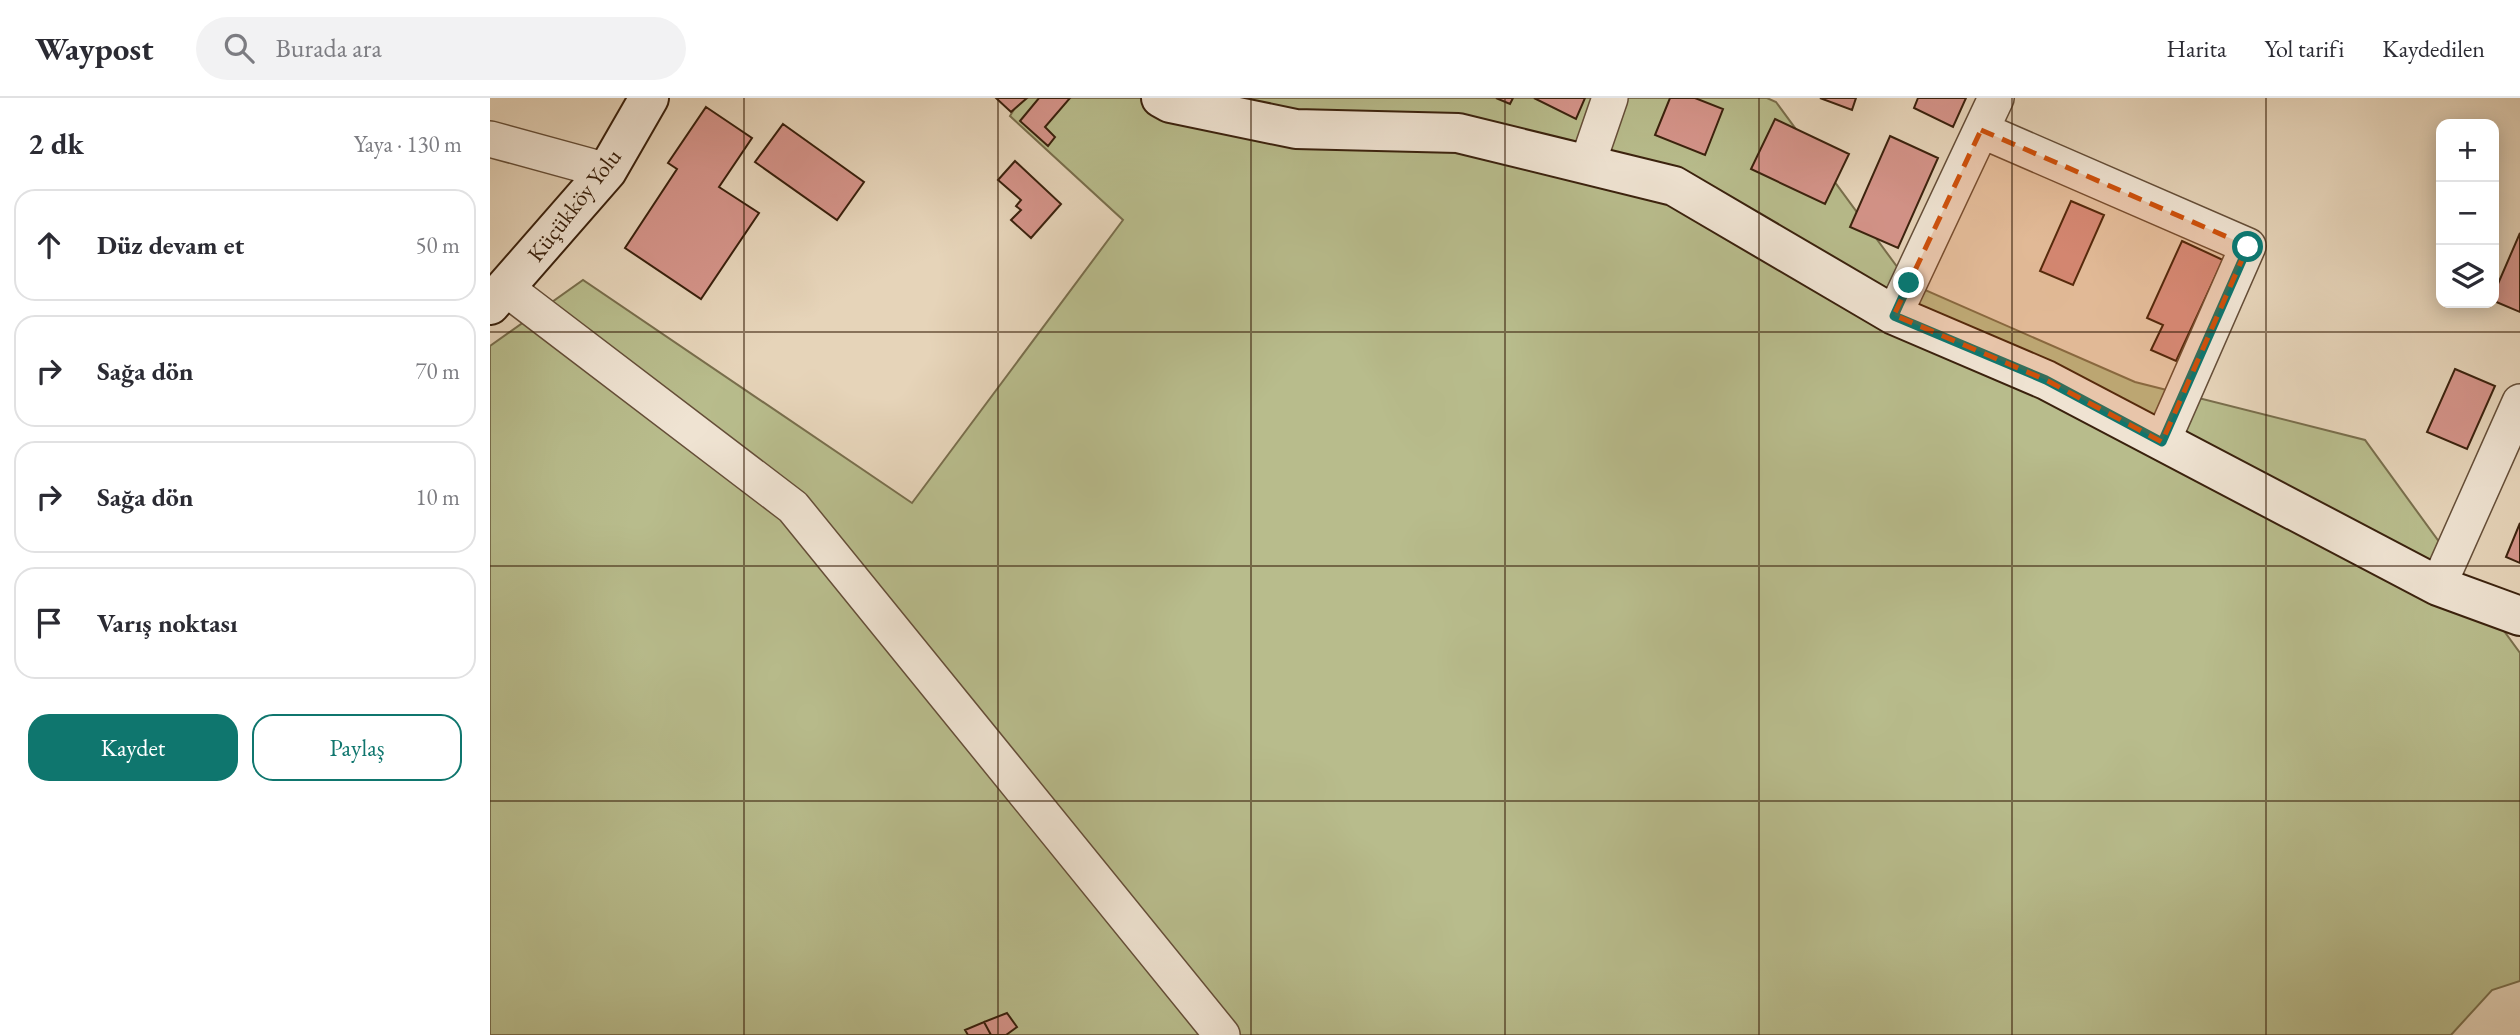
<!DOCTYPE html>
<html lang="tr">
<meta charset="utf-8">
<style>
body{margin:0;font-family:"EB Garamond",serif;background:#f2f2f3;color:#2b2b33}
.controls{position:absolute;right:21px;top:21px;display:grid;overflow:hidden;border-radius:14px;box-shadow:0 4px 18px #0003}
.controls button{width:63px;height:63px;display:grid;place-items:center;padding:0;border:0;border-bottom:2px solid #e1e1e2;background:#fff;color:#2b2b33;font:35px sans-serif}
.stop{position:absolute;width:21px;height:21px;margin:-16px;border:5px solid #0f766e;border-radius:50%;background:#fff}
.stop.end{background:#0f766e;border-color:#fff;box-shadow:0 2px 7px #0008}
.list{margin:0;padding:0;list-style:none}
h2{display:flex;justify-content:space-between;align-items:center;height:91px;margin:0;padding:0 28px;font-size:30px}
h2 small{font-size:23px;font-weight:400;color:#7c7c81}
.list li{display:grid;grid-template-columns:46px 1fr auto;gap:21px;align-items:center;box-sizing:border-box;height:112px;margin:0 14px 14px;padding:0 14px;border:2px solid #e1e1e2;border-radius:21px}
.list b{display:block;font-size:26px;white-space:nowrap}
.list em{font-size:23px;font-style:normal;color:#7c7c81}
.actions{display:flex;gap:14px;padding:21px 28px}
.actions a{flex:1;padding:16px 0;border:2px solid #0f766e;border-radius:21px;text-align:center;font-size:24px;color:#0f766e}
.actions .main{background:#0f766e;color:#fff}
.icon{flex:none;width:38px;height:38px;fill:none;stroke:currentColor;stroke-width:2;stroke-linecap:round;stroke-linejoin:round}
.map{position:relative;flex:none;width:2030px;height:937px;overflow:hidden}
header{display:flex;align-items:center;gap:42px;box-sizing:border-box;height:98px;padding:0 35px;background:#fff;border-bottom:2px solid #e1e1e2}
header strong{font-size:33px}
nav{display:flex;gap:38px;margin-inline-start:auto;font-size:24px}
.search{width:490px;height:63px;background:#f2f2f3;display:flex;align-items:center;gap:18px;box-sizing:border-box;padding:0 24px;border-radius:38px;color:#7c7c81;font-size:26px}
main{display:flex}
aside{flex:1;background:#fff}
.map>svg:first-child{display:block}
.green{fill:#b8bc8c;stroke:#796e4c;stroke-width:2}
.building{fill:#d5948a;stroke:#3a210d;stroke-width:2}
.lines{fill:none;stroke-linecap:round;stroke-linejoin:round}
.street-casing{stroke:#654e38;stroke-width:38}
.secondary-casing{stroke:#3a210d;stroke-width:42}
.street{stroke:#efe3d2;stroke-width:35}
.secondary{stroke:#efe3d2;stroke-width:38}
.route{stroke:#0f766e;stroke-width:9}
.marked{fill:#ce510c;fill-opacity:0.2;stroke:#ce510c;stroke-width:5;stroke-dasharray:14 9;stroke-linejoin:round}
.grid{fill:none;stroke:#3a210d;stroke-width:2;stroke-opacity:0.55}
.labels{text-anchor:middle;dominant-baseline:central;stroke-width:7;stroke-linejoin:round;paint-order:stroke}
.street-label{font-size:23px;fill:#3a210d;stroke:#efe3d2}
</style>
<header>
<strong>Waypost</strong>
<div class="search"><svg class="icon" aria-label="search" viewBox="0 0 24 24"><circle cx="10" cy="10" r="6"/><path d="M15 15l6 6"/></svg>Burada ara</div>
<nav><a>Harita</a><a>Yol tarifi</a><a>Kaydedilen</a></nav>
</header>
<main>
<aside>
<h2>2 dk<small>Yaya · 130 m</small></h2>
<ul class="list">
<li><svg class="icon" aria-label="ahead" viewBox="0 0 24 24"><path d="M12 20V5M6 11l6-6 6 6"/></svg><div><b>Düz devam et</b></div><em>50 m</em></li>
<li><svg class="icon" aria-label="right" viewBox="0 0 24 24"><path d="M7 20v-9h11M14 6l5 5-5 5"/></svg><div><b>Sağa dön</b></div><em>70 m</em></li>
<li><svg class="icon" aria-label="right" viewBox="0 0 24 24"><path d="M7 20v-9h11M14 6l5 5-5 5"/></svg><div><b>Sağa dön</b></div><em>10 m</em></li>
<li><svg class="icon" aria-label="arrive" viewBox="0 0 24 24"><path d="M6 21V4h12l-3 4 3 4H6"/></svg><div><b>Varış noktası</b></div></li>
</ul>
<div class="actions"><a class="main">Kaydet</a><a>Paylaş</a></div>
</aside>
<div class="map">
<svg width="2030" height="937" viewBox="0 0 2030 937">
<rect width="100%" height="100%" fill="#e6d4b9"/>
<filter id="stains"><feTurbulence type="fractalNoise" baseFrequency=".00286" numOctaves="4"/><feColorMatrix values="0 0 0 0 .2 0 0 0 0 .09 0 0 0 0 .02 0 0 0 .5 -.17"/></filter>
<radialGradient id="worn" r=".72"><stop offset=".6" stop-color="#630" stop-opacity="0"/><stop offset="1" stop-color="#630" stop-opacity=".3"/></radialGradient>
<path class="green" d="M531,0H1277L1286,4L1419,185L1645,284L1875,342L2030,555V883L2002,892L1961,937H0V248L93,182L422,405L633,122L520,18Z"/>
<path class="building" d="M506,0H537L521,14Z
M549,0H580L555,29L565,39L558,48L530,23Z
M1006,0H1023L1020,6Z
M1044,0H1095L1086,21Z
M1180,0H1205L1233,11L1215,57L1165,37Z
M1330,0H1366L1362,12Z
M1428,0H1476L1463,29L1424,10Z
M216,9L262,40L229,89L269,115L211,201L135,150L187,71L178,65Z
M1285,21L1359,56L1335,106L1261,71Z
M293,26L374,84L347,122L265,64Z
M1400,38L1448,60L1408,150L1360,129Z
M525,63L571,106L541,140L521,122L531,112L526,108L531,102L508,82Z
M1581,103L1614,117L1583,187L1550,173Z
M2030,135V214L2004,203V195Z
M1692,143L1733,162L1686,263L1661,252L1673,227L1657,220Z
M1965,271L2005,288L1977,351L1937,334Z
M2030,425V465L2016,459Z
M517,915L527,929L516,937H501L494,924Z
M494,924L501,937H478L475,932Z"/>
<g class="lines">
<g class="street-casing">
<path id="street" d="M1491,32L1758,148L1672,344
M0,41L117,73
M1097,67L1120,0
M17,191L303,409L732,937
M1404,217L1506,0
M1948,488L2030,304"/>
</g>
<g class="secondary-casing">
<path id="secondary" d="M671,0L680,5L806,31L968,35L1184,88L1404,217L1556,282L1948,488L2030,518
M0,207L117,73L159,0"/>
</g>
<use href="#street" class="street"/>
<use href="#secondary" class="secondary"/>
</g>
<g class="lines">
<path class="route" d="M1419,185L1404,218L1556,282L1672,344L1758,149"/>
</g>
<path class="marked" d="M1491,32L1758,148L1672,344L1556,282L1404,217Z"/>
<path class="grid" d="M254,0V937M508,0V937M761,0V937M1015,0V937M1269,0V937M1522,0V937M1776,0V937M0,234H2030M0,468H2030M0,703H2030"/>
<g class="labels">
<g class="street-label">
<text transform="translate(84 107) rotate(-52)">Küçükköy Yolu</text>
</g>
</g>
<rect width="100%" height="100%" filter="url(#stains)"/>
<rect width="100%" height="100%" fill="url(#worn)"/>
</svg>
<div class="controls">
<button>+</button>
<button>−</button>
<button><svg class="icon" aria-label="layers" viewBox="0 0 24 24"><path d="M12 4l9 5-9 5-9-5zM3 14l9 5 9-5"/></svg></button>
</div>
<div class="stop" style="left:1758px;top:149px"></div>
<div class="stop end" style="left:1419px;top:185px"></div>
</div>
</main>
